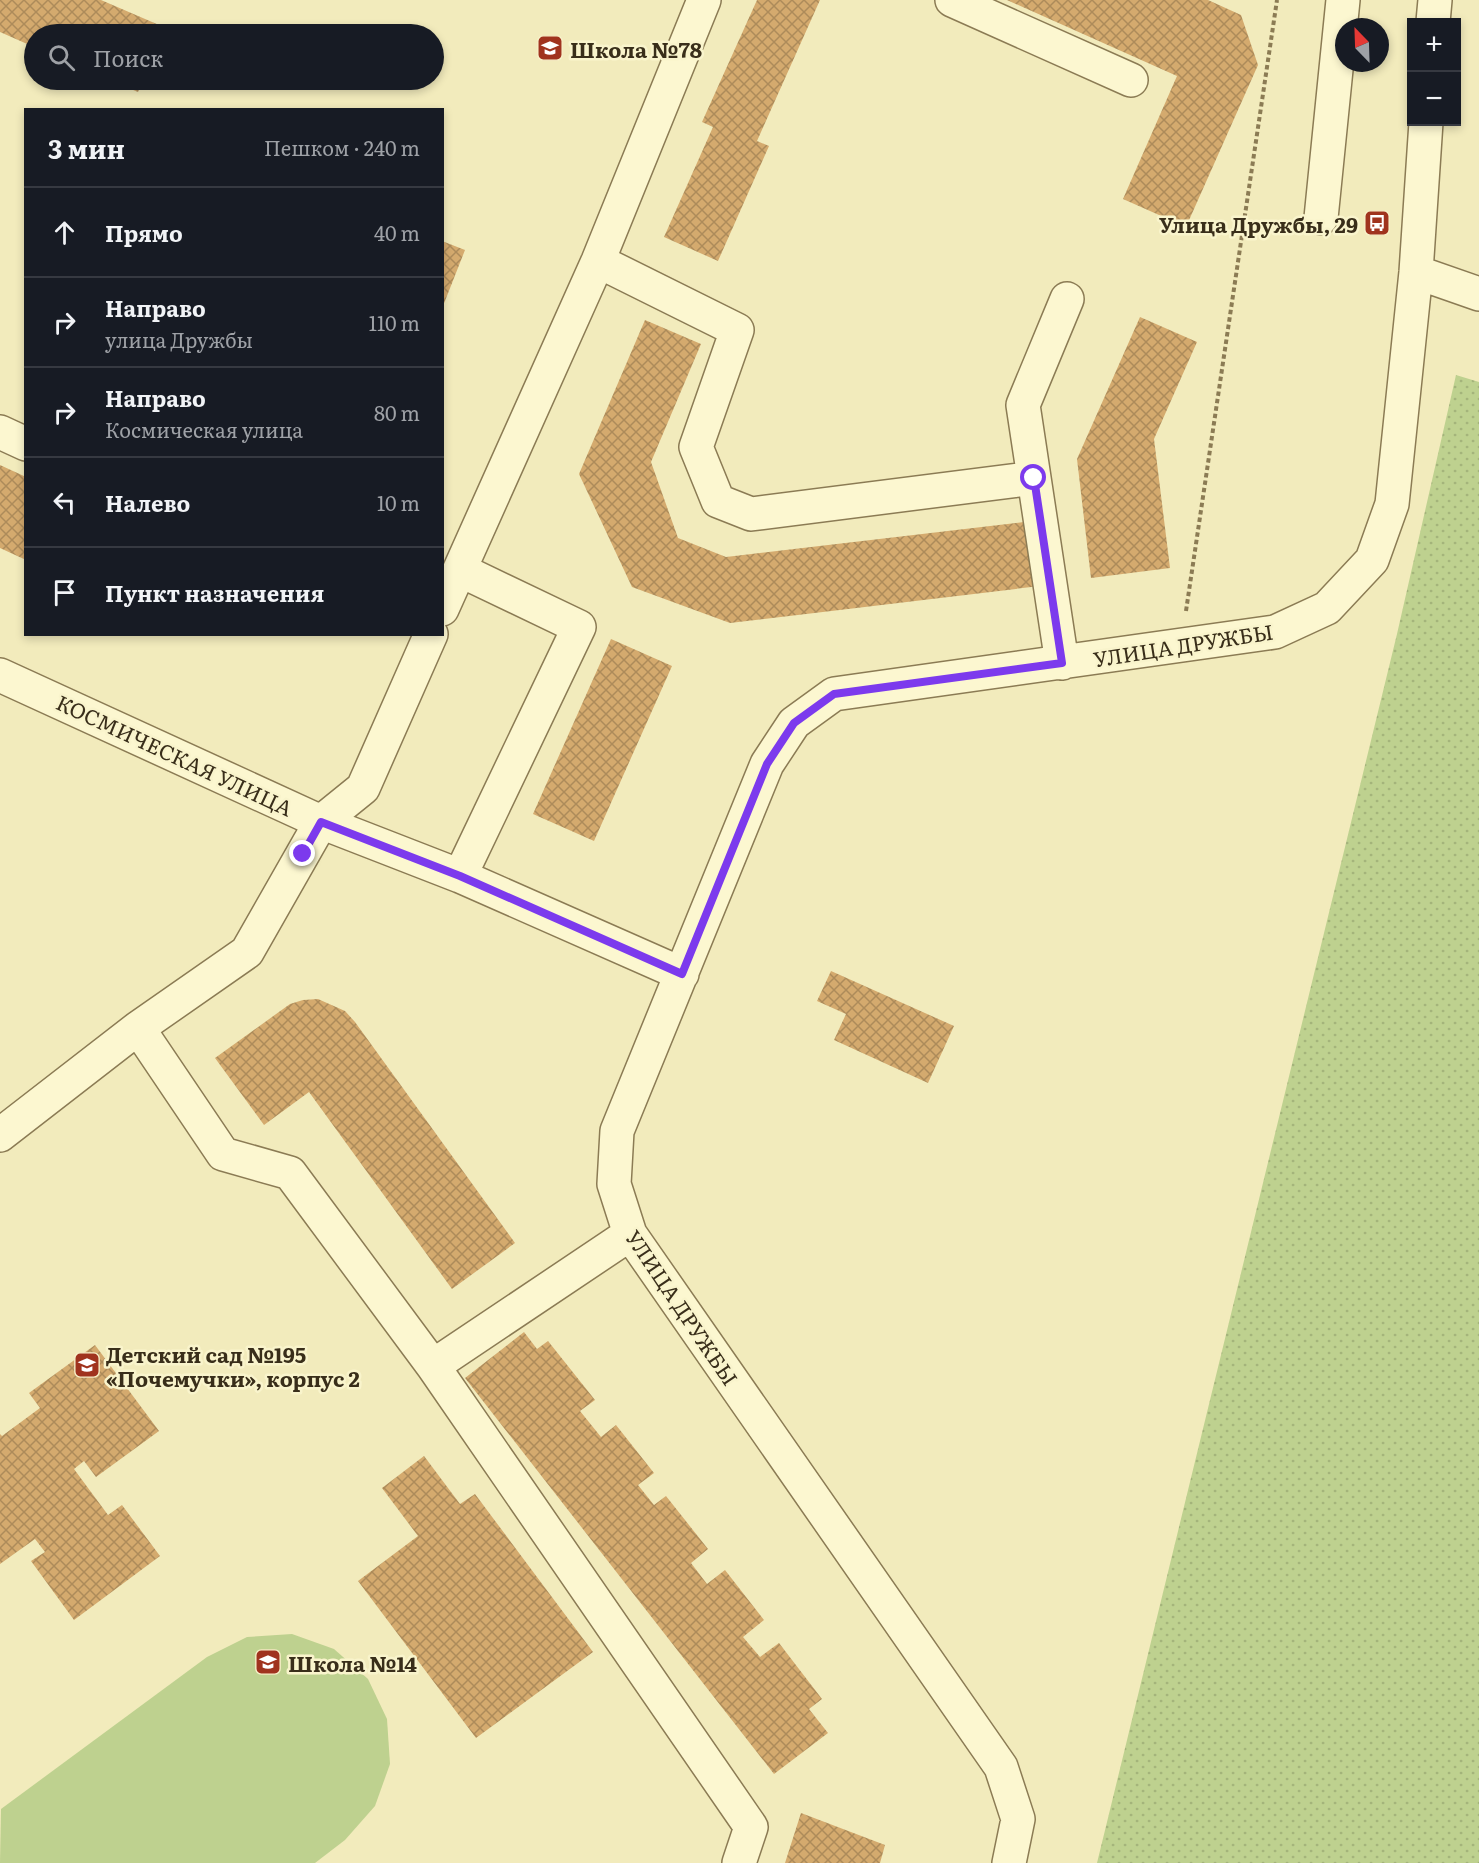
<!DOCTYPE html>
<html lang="ru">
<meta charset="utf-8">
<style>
body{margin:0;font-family:Literata,serif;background:#20242c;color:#f1f3f6}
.controls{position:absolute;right:18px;top:18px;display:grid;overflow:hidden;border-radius:0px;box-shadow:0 3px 9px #0003}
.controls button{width:54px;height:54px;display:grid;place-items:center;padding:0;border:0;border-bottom:2px solid #363941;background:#171b24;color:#f1f3f6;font:30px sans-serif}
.compass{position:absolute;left:1335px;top:18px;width:54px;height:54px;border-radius:50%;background:#171b24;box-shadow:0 3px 9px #0003;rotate:337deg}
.stop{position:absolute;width:18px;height:18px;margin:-14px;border:4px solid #7c3aed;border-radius:50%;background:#fff}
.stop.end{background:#7c3aed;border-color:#fff;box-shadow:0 2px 6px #0008}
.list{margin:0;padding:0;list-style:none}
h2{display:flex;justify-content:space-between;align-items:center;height:78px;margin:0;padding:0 24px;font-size:26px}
h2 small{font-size:20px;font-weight:400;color:#9ea1a6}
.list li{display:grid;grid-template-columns:39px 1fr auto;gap:18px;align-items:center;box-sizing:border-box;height:90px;padding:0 24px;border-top:2px solid #363941}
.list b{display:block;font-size:22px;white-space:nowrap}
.list p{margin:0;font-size:20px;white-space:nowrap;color:#9ea1a6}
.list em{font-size:20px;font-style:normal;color:#9ea1a6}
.icon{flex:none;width:33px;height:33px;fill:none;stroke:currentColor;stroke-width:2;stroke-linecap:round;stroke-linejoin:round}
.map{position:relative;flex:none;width:1479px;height:1863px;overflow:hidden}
.search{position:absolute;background:#171b24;box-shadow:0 3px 9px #0003;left:24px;top:24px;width:420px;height:66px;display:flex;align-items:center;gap:15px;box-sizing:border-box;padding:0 21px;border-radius:33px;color:#9ea1a6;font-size:22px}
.panel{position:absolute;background:#171b24;box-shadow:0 3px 9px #0003;left:24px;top:108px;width:420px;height:528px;border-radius:0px}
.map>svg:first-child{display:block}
.grass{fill:#bed18f}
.garden{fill:url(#garden-dots)}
.building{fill:url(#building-cross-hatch)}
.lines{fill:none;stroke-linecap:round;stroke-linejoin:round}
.minor-casing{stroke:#8b7b54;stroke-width:36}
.path{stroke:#8b7b54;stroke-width:4;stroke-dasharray:4.5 3;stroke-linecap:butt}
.minor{stroke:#fcf7d0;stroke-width:33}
.route{stroke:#7c3aed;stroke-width:8}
.labels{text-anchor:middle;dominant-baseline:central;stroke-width:5;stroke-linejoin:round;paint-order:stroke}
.poi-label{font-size:21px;font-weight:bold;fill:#392e1a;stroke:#f9f4cc;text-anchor:start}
.street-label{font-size:21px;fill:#392e1a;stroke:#f9f4cc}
</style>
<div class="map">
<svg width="1479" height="1863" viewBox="0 0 1479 1863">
<defs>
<pattern id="garden-dots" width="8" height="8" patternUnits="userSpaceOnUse" patternTransform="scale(1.5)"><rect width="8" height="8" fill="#bed18f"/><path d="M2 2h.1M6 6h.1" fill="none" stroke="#a4b47b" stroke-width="1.8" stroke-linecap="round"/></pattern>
<pattern id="building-cross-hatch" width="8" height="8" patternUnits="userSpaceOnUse" patternTransform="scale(1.5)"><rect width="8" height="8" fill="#d4aa6e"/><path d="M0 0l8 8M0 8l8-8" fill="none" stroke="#ad8b5a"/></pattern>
</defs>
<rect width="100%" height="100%" fill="#f2ebbc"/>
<path class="grass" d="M292,1634L334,1649L368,1679L387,1719L390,1764L375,1806L345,1840L315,1863H0L1,1809L207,1657L247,1637Z"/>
<path class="garden" d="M1456,375L1479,382V1863H1097L1397,634Z"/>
<path class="building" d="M0,0H101L166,28L163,34H34V47L0,32Z
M757,0H820L757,141L769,146L718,261L664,237L713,127L702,122Z
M1007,0H1208L1241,15L1258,65L1186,227L1123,199L1177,76Z
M109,80H143L138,92Z
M442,241L465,250L443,306H442Z
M1140,317L1197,342L1154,439L1170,568L1091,578L1077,459Z
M645,320L701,344L651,462L678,538L726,557L1032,521L1040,586L730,623L632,587L579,474Z
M0,465L26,477V560L0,548Z
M611,639L672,666L594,841L533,814Z
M831,971L954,1026L928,1083L834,1040L846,1014L817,1001Z
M318,999L345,1011L355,1022L515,1243L452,1289L309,1092L264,1125L215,1058L290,1004L303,1000Z
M524,1332L537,1349L548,1341L595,1400L580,1411L601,1437L616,1425L654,1473L638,1485L654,1505L666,1496L708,1549L691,1563L707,1584L725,1570L764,1620L743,1637L760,1657L779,1643L822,1699L809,1709L828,1733L774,1774L465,1378Z
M95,1345L159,1431L96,1477L84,1461L74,1469L108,1515L122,1505L160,1556L74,1620L31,1561L45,1552L35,1539L0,1564V1434L2,1436L40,1408L29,1393Z
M424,1456L460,1504L475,1494L593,1652L476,1738L358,1581L418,1536L382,1488Z
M801,1813L885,1845L880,1863H785Z"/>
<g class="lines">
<g class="minor-casing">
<path id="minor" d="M952,0L1131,80
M1433,22L1435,0
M1321,218L1343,0
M598,261L737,330L696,447L718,501L751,514L1034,478
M1416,272L1479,294
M0,432L26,444
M442,609L598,261L704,0
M431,634L363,788L321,822L247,952L138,1028L223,1154L290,1173L433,1366
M1062,663L1023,405L1067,299
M0,675L321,822L460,876L682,974
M460,876L579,627L460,570
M0,1135L138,1028
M630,1234L433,1366L751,1827L739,1863
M1009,1863L1018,1819L1001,1767L630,1234L614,1184L617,1131L767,764L794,723L834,694L1275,632L1327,608L1372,560L1392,504L1416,272L1426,122"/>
</g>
<path class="path" d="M1186,611L1277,0"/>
<use href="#minor" class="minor"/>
</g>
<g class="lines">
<path class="route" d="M303,854L321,822L460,876L682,974L767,764L794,723L834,694L1062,663L1034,478"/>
</g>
<defs>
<g id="school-square" transform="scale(1.35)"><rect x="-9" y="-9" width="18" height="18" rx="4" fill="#a0331e" stroke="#f9f4cc"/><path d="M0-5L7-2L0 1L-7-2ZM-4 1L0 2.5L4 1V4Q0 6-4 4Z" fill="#fff"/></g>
<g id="bus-square" transform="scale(1.35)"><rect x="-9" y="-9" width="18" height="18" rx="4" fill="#a0331e" stroke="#f9f4cc"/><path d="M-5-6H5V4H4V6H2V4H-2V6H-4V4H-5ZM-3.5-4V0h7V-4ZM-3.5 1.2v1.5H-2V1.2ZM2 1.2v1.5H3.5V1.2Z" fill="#fff"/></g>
</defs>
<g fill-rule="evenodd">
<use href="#school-square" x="550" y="48"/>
<use href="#bus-square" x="1377" y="223"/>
<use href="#school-square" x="87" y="1365"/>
<use href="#school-square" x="268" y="1662"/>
</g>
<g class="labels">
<g class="poi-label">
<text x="570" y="48">Школа №78</text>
<text x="1358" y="223" text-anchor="end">Улица Дружбы, 29</text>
<text x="106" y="1353">Детский сад №195<tspan x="106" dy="24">«Почемучки», корпус 2</tspan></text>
<text x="288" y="1662">Школа №14</text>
</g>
<g class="street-label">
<text transform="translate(1183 644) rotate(-9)">УЛИЦА ДРУЖБЫ</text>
<text transform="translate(175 754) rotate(25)">КОСМИЧЕСКАЯ УЛИЦА</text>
<text transform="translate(683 1307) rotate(56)">УЛИЦА ДРУЖБЫ</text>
</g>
</g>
</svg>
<div class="controls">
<button>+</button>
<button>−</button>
</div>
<svg class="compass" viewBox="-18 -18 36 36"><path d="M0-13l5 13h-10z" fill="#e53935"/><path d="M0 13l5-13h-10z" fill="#9ea1a6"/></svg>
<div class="stop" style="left:1034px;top:478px"></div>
<div class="stop end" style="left:303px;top:854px"></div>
<div class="search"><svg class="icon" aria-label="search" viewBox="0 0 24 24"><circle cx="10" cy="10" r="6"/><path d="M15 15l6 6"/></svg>Поиск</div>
<section class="panel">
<h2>3 мин<small>Пешком · 240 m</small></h2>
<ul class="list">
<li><svg class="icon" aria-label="ahead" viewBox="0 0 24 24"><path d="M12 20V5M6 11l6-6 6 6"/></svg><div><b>Прямо</b></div><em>40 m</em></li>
<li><svg class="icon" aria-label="right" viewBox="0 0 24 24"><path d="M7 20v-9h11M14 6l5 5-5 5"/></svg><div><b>Направо</b><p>улица Дружбы</p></div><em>110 m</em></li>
<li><svg class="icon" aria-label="right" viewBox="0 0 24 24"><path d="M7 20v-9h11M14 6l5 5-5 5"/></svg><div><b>Направо</b><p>Космическая улица</p></div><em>80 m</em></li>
<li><svg class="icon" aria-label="left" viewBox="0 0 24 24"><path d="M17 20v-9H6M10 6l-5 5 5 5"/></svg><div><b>Налево</b></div><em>10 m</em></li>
<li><svg class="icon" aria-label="arrive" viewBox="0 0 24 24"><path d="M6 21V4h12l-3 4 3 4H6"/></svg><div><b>Пункт назначения</b></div></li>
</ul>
</section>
</div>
